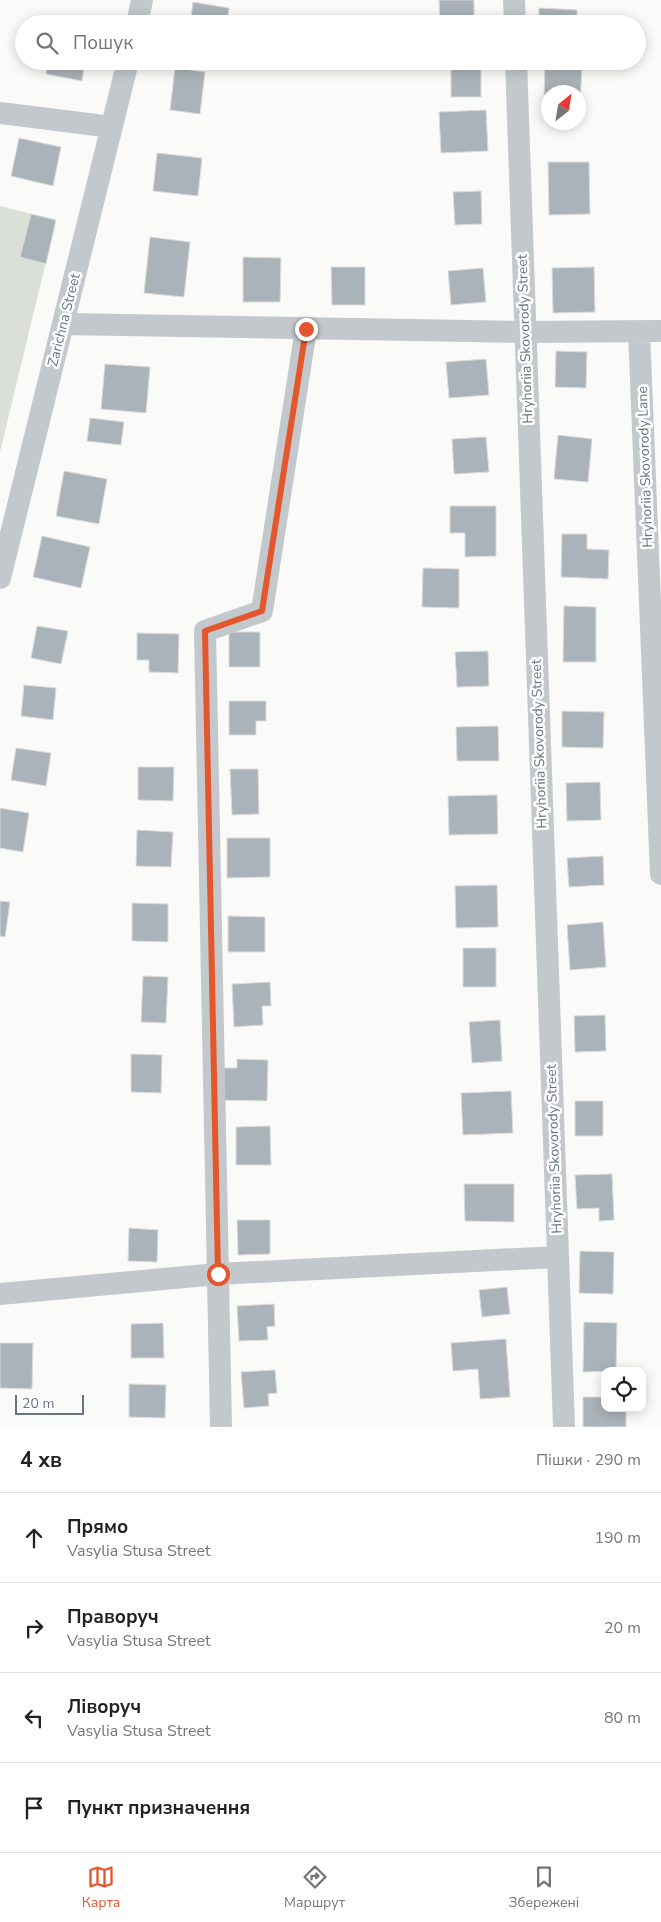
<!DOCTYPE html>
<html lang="uk">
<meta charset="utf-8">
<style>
body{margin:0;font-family:"Nunito Sans",sans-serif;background:#f2f2f2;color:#222}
.controls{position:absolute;right:15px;bottom:15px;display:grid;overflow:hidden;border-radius:10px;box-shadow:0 2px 12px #0003}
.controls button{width:45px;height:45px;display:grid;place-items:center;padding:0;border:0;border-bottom:1px solid #e0e0e0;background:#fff;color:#222;font:25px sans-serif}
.compass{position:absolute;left:541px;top:85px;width:45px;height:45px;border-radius:50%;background:#fff;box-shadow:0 2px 12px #0003;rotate:30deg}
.scale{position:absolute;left:15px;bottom:12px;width:69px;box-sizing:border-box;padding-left:5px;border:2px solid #657683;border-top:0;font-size:14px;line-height:18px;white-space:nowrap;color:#657683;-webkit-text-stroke:4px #fff;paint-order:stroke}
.stop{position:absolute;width:15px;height:15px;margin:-11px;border:4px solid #e4572e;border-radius:50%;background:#fff}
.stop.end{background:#e4572e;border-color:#fff;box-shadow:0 1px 5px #0008}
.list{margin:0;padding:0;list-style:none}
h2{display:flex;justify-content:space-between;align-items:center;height:65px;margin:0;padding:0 20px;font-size:21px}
h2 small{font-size:16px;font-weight:400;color:#767676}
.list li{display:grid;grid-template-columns:32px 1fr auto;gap:15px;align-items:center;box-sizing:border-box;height:90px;padding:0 20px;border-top:1px solid #e0e0e0}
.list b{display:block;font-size:19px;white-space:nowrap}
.list p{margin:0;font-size:16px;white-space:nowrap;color:#767676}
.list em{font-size:16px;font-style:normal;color:#767676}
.icon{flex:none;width:28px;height:28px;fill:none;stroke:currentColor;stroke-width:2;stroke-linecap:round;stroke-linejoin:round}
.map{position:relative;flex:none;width:661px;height:1427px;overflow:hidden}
.search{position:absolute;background:#fff;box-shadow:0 2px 12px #0003;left:15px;right:15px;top:15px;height:55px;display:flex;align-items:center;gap:12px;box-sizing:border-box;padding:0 18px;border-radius:28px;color:#767676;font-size:19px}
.sheet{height:425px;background:#fff}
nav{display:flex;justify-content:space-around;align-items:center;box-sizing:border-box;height:70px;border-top:1px solid #e0e0e0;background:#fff;font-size:14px;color:#767676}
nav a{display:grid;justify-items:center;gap:2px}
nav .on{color:#e4572e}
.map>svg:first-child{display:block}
.green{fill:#dadfd7}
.building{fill:#aab3b9;stroke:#dcdcda}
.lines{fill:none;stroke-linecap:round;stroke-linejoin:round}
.minor{stroke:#c3c8cc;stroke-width:22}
.route{stroke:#e4572e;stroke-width:6}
.labels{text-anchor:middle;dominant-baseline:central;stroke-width:5;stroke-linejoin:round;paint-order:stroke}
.street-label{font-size:14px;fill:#657683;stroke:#fff}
</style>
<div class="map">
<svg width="661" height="1427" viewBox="0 0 661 1427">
<rect width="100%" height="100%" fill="#fafaf8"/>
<path class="green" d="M0,206L56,220L0,452Z"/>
<path class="building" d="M439,0H474V24H440Z
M193,2L229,8L227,24H190Z
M539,8L577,10V24H539Z
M48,61H85L82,81L46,74Z
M451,61L481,62V97H451Z
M545,64L582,65L580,103L578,102V92H548V102L544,101Z
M175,68L205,72L200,114L170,110Z
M486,110L488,151L441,153L439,112Z
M19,138L61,147L53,186L11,176Z
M157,153L202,158L198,196L153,191Z
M548,162H589L590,214L549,215Z
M481,191L482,224L455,225L453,192Z
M31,214L56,220L46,264L20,257Z
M150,237L190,242L184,297L144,293Z
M243,257L281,258L280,302H243Z
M331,267H365V305H332Z
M594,267L595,312L553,313L552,268Z
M483,268L486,302L451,305L448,271Z
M556,351L587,352L586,388L555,387Z
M486,359L489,395L449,398L446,362Z
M105,364L150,367L146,413L101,409Z
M90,418L124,422L121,445L87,441Z
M558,435L592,439L588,482L554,479Z
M486,437L489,472L454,474L452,439Z
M64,471L107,479L99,524L56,516Z
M450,506H496V556L465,557V533H450Z
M562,534H587V549L609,550L608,579L561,577Z
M42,536L90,547L81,588L33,577Z
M423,568L459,569V608L422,607Z
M564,606L596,607V662H563Z
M37,626L68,631L61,664L31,658Z
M229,632H260V667H229Z
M137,633L179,634L178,673L149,672V660H137Z
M488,651L489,686L457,687L455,652Z
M24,685L56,688L53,720L21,716Z
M229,701H266V721H256V735H229Z
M562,711L604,712L603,748L562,747Z
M498,726L499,761H457L456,727Z
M16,748L51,753L46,786L11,780Z
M138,767H174L173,801L138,800Z
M230,769H258L259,814L232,815Z
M600,782L601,820L567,821L566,783Z
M497,795L498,834L449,835L448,796Z
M0,808L29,813L23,852L0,848Z
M137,830L173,832L171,867L136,866Z
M227,838H270V877L227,878Z
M603,856L604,885L569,887L567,858Z
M497,885L498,927L456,928L455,886Z
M0,901L10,902L5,937L0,936Z
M132,903L168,904V942L132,941Z
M228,916L265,917V952H228Z
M603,922L606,967L570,970L567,925Z
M463,948H496V987H463Z
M143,976L168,977L166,1023L141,1022Z
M270,982L271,1006H262L263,1025L234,1027L232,984Z
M605,1015L606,1051L575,1052L574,1016Z
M500,1020L502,1061L472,1063L469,1022Z
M131,1054L162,1055L161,1093L131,1092Z
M237,1059L268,1060L267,1101L218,1100L219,1068H237Z
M511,1091L513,1133L463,1135L461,1093Z
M575,1101H603V1136H575Z
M270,1126L271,1165H236V1127Z
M612,1174L614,1220L599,1221V1208L577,1209L575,1175Z
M464,1184H514V1222L465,1221Z
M237,1220H270V1254L238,1255Z
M129,1228L158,1230L157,1262L128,1261Z
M580,1251L614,1252L613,1294L579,1293Z
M507,1287L510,1314L482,1317L479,1290Z
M274,1304L275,1326L267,1327L268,1340L239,1341L237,1306Z
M584,1322L617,1323L616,1371L583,1372Z
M163,1323L164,1358H131V1324Z
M506,1339L510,1397L480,1399L478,1369L453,1371L451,1343Z
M0,1343H33L32,1389L0,1388Z
M275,1370L277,1393L268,1394L269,1406L244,1408L241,1372Z
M129,1384L166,1385L165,1418L129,1417Z
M583,1397H605V1408H626V1427H583Z"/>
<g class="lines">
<path class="minor" d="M514,0L515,24
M137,24L142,0
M516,61L564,1427
M0,113L112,127
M63,324L525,332L661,331
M639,331L661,874
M0,578L128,61
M0,1294L218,1274L557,1257
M221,1427L205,631L262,611L306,329"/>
</g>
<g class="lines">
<path class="route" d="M218,1274L205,631L262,611L306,329"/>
</g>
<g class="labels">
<g class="street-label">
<text transform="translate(64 320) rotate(-76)">Zarichna Street</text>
<text transform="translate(525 339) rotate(-92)">Hryhoriia Skovorody Street</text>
<text transform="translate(645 467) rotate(-92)">Hryhoriia Skovorody Lane</text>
<text transform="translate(539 744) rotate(-92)">Hryhoriia Skovorody Street</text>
<text transform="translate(554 1149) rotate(-92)">Hryhoriia Skovorody Street</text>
</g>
</g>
</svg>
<div class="controls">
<button><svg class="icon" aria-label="locate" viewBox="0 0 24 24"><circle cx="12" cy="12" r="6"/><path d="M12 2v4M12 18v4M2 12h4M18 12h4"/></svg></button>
</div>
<svg class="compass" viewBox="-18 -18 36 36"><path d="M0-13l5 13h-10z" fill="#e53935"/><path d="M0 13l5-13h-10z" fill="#767676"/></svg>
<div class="scale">20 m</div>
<div class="stop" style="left:218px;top:1274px"></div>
<div class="stop end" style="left:306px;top:329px"></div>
<div class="search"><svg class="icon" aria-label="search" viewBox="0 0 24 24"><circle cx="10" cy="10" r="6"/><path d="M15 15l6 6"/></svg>Пошук</div>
</div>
<section class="sheet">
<h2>4 хв<small>Пішки · 290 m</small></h2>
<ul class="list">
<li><svg class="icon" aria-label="ahead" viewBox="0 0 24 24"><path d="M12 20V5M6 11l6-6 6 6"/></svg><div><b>Прямо</b><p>Vasylia Stusa Street</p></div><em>190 m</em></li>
<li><svg class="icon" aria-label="right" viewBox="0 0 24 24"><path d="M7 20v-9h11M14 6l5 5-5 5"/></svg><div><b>Праворуч</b><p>Vasylia Stusa Street</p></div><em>20 m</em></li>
<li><svg class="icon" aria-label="left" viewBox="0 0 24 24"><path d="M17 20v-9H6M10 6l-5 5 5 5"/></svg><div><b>Ліворуч</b><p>Vasylia Stusa Street</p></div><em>80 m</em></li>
<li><svg class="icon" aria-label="arrive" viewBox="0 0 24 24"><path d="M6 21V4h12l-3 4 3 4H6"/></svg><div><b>Пункт призначення</b></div></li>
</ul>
</section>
<nav>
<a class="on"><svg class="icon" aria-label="map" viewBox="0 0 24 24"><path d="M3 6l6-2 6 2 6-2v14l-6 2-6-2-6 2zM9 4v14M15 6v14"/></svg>Карта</a>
<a><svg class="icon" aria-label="directions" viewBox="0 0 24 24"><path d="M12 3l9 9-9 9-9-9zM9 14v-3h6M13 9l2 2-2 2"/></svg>Маршрут</a>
<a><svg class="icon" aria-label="saved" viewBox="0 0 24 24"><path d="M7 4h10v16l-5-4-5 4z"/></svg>Збережені</a>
</nav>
